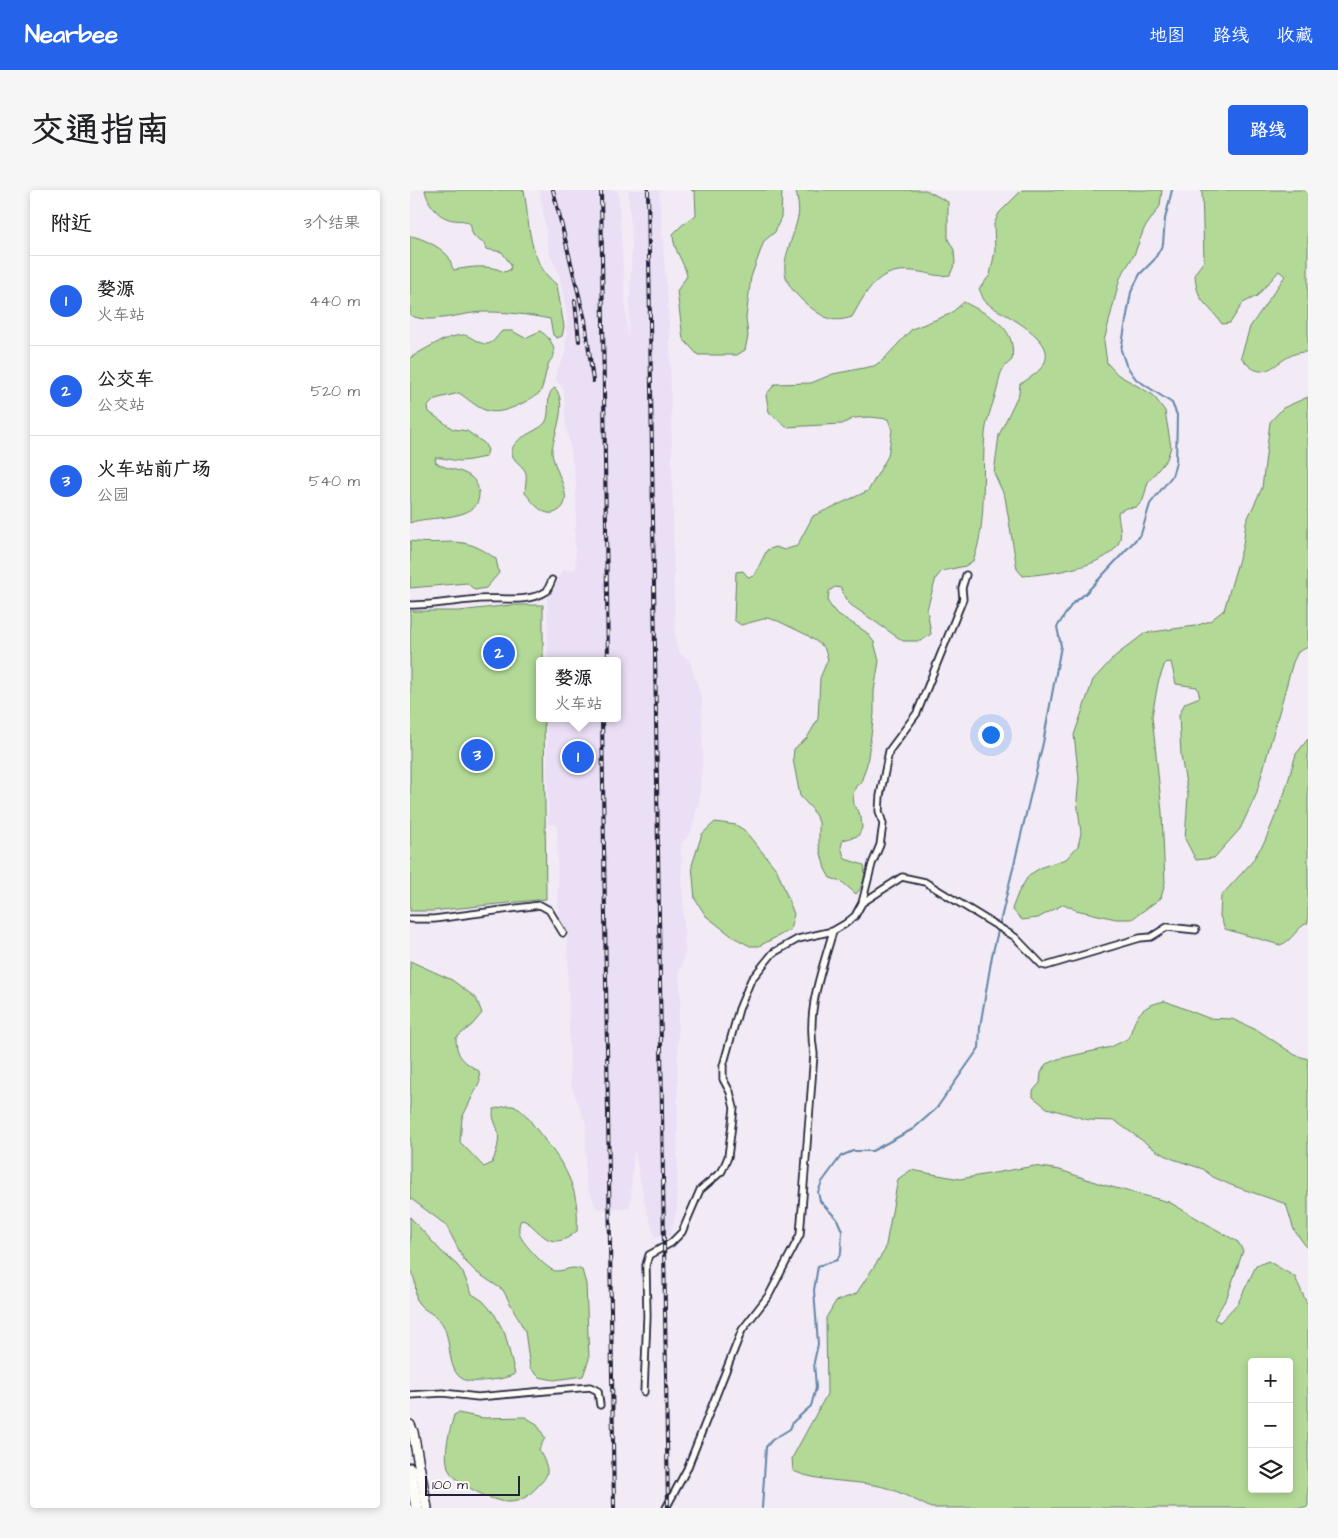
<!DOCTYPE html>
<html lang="zh">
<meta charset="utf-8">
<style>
body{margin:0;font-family:"Architects Daughter","LXGW WenKai TC",sans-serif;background:#f6f6f6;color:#202124}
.controls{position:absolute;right:15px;bottom:15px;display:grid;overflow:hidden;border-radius:5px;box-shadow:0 2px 8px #0003}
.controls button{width:45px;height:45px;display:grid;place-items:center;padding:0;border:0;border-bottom:1px solid #e0e0e0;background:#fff;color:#202124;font:25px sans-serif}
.scale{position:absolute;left:15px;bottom:12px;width:95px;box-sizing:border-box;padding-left:5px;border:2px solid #22223b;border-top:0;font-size:14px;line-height:18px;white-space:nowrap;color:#22223b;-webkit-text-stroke:4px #fdfcf7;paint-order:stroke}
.you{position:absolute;left:580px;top:544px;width:18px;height:18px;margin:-12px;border:4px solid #fff;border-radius:50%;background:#1a73e8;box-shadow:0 0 0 8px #1a73e833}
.badge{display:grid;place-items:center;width:32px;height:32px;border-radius:50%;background:#2563eb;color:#fff;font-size:16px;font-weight:700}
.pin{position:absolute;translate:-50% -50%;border:2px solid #fff;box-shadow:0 1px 5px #0006}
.popup{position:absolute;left:126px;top:467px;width:85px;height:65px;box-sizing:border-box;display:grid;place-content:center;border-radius:5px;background:#fff;filter:drop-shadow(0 1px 4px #0005);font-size:16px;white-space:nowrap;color:#757577}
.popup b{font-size:19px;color:#202124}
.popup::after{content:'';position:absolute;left:50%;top:100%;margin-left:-10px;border:10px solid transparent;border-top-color:#fff}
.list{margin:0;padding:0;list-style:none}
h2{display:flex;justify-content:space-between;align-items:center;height:65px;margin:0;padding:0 20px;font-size:21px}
h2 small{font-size:16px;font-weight:400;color:#757577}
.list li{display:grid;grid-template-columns:32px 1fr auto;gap:15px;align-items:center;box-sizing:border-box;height:90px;padding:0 20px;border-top:1px solid #e0e0e0}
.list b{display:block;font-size:19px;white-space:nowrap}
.list p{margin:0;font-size:16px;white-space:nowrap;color:#757577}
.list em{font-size:16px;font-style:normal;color:#757577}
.icon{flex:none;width:28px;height:28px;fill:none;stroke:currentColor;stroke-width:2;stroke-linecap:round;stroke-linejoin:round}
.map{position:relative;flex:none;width:898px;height:1318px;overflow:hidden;border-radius:5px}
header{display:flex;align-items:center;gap:30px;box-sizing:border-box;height:70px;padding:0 25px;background:#2563eb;color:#fff}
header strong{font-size:24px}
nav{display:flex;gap:28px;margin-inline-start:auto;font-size:18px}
.intro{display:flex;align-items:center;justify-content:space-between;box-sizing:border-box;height:120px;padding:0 30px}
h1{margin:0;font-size:35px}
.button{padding:12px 22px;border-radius:5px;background:#2563eb;color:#fff;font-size:18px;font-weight:700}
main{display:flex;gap:30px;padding:0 30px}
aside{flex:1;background:#fff;border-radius:5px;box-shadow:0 2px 8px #0003}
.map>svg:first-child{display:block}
.built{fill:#ebdff5}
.green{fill:#b2da96;stroke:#6a7e68;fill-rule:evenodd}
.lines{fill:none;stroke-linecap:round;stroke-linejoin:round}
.stream{stroke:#6386a6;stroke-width:2}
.street-casing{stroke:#22223b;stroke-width:9}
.secondary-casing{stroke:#22223b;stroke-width:12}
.highway-casing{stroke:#22223b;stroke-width:15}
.street{stroke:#fdfcf7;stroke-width:5.5}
.secondary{stroke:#fdfcf7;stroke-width:9}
.highway{stroke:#fdfcf7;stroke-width:11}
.rail-casing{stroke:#22223b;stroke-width:4}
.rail{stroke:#fdfcf7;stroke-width:2;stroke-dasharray:5.5;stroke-linecap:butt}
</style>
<header>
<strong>Nearbee</strong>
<nav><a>地图</a><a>路线</a><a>收藏</a></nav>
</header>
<div class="intro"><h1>交通指南</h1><a class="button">路线</a></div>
<main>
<aside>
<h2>附近<small>3个结果</small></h2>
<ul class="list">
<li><span class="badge">1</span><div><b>婺源</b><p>火车站</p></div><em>440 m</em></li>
<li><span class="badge">2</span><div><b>公交车</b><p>公交站</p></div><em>520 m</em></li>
<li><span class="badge">3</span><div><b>火车站前广场</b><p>公园</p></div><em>540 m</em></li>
</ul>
</aside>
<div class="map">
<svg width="898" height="1318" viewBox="0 0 898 1318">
<rect width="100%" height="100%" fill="#f2ebf6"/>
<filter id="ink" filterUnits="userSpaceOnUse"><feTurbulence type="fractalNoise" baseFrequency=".02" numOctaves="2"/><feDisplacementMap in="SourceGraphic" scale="10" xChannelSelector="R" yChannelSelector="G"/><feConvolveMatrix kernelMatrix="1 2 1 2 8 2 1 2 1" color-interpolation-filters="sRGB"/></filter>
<g filter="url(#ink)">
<path class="built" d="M130,0H208L218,150L222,53L218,0H249L260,145L265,449L270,464L279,469L292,509L293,566L289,611L281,643L271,654L275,764L269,784L271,812L268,829L267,1019L260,1046L245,1047L236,1019L224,959L220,1019H187L178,998L175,987L176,934L160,892L157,745L148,722L147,635L138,634L137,528H207V471H138L137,407L143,400L152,380L166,379L164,338H166V293L155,230L154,200L146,190V182L155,164L157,129L150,86L139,63Z"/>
<path class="green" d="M15,0H114C120,34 117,71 147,95L154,137L152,146L147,148L143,145L140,129C120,125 98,122 78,122C55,121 20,136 0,125V46C11,47 30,57 37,65C42,70 40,75 44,80C59,77 80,74 94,82L100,80L101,75L92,62L76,59L74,53C65,49 61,45 61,35C54,28 48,32 39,29C27,26 17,12 15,0Z
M281,0H372L371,27L365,42L354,51L341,87L336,128L338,146L335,160L327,165H288L273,149L267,101L277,86C274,71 263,60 263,44L271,36L286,25L285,2Z
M386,0H516L538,12V49L544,60L545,73L540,85C526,87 523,84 510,82C470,75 459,96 442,127C422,133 416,129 400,117C359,84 378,69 388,27C390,19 387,8 386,0Z
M612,0H752L750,16L734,39L724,65L710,88L694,151L697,173L707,184L743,205L755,221L761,257L757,269L738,292L733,310L727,317L716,318L708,322C708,330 712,341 710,349C704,377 637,384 613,386L607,379L595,307L584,283L589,245L609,203L610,194C653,170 638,151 603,129C594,123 581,118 574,110C572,107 571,102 569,99L580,85L585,61L584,34L589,23Z
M792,0H898V162C868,160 857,202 831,167L840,137L875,86L869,81L847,106L833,113L820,133L812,134C797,112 786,113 785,83L794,71Z
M554,112C580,126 607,136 602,170C587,182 591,187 586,203C582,216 576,231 575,244C571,286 578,332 563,371L555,376L532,381L526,388L517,419L521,444L511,451H493L441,415L436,410L431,398L425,397L419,401L418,412L425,422L456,442L464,452L469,471L464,501V524L457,574L451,592L446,596L443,604L444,615L451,627L452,638L448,646L433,650L431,657L435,669L454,675C456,684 453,698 446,704L431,691L420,688L415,679L409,655V632L402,619L390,606L383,569L384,559L397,548L408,529L410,488L418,469L414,457L397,445L368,431L357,428L331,435L324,430L326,382L333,381L338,387L344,386L357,360L366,357L374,360L387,356L403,326L458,301L478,266L482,240L478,229L460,227L444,228L432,234L376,237L359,222L356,205L365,194L401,193L423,184L464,176L473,170L502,139L540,124Z
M92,141H102L115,148L130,141C138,146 145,154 144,165C143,168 139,171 138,175C135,184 134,194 130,203C117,211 92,227 75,220C66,217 57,208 49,203L25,209L18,216L19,222L43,239L57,241L74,253L78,260L76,267C68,268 59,271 51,271C42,271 35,267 25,268L26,273C38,280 51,279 61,287C66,291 69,298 69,304C70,333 16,325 0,333V168C15,159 35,146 53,145C62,145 72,159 82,152C85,150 89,144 92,141Z
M145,198C158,214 145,241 142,259C140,277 170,311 146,322C133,328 122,311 115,303C115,297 117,289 116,283C113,274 101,271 102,261C103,248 126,242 134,234C143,224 133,204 145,198Z
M898,207V457L888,462L883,472L846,605L830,639L804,668L786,670L775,649L778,605L771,566L769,525L775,513L790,507L787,497L766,494L761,472L755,473L748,493L742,526L752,622L755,693L751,708L722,729H706L666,720L654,714L628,728L612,730L602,719L608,703L619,685L632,677L656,669L668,656L671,643L667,610L669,588L664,545L683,490L704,467L735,443L785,436L800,431L814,420L833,355L836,332L852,298L860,232L873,218Z
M0,351C38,357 51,342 86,369L89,383L76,398L65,400L57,393L0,398Z
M102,415H133V471H129V528H134L136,709L22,721H0V421H49Z
M898,549V733C886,737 883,751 870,755L815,739L810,726L811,706L841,673L855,651L874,605L886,564Z
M305,632L326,635L334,640L367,680L384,724L380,740L349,756H340L323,747L296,726L285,709L282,675L292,644Z
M0,771L42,790L66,808L72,823L62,835L46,848C46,867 54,872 69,881L70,891L52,928L50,952L74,977L82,973C86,963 90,952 88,942C86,932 81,929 84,919C89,918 97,915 103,916C114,920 120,931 127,940C154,974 170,995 167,1041C136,1068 128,1032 111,1030C108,1036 108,1044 112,1049C116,1056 138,1081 146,1081C157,1081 161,1075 172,1080L176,1094L179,1169L173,1186L144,1190L129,1187L120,1178L115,1141L93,1100L66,1082L54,1070L36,1035L0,1008Z
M755,811L798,828L822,829L849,841L885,865L898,869V1059L884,1040L876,1014L821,995L803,987L793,979L763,969L747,961L705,931L679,930L637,918L623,907V901L630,893L631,883L636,874L648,869L701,857L719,848C726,825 730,816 755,811Z
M624,976L650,980L694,995L759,1012L828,1052L833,1061L817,1107L804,1129L810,1132L828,1113L846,1076L858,1071L885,1087L898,1116V1318H521C503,1309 484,1298 464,1295C436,1290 409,1292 383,1281L382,1268L417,1204L416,1128L426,1111L446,1104L475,1060L488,989L501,980L550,989ZM842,1172H879V1299H842Z
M0,1027L31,1061L47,1075L53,1083L62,1104L73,1111L85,1125L95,1144L105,1184C94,1189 84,1190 71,1191C34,1196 44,1160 34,1137C29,1124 13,1122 7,1111C5,1105 6,1098 5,1092C4,1087 1,1082 0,1077C0,1062 0,1043 0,1027Z
M48,1223L73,1228L115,1227L127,1234L135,1248L129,1259C131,1265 137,1274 137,1280C138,1286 132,1292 128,1296C120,1305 111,1312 99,1312C84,1313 42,1292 38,1278C33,1260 40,1241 44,1225Z"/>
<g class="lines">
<path class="stream" d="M352,1318L356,1257L362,1250L380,1239L383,1232L401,1216L406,1198L404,1172L408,1154L404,1100L408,1076L427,1070L431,1063L432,1041L427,1029L410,1011L408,1002L412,992L431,966L443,961H462L503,939L526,919L569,858L570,837L582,766L633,553L651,456L647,437L662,414L676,403L731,344L740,314L762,286L766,273L767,225L762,213L726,189L716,175L711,160L721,102L730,84L744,70L753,54L755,29L762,0"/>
<g class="street-casing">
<path id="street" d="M0,415C23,415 46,411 69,409C91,407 117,414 137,401L142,390
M452,713L462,674L470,655L473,634L469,621L470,606L479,561L507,523L553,409L552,398L556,385
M0,729H24L130,715L139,720L153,743
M234,1202L237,1126L236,1075L239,1065L261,1053L272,1042L290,1000L312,981L318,967L324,918L320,902L313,889V876L329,819L341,790L363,763L388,749L423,741L435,734L445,726L452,713L492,687L515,692L605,747L632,775L636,776L730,748L741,747L757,737L786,740
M0,1205L33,1203L68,1207L180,1197L188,1201L190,1215
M256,1318L277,1279L332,1140L359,1105L390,1045L404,864C396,819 411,784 423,741"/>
</g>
<g class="secondary-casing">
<path id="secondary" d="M0,1235L3,1242L17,1318"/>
</g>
<g class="highway-casing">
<path id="highway" d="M0,1279L7,1318"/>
</g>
<use href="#street" class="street"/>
<use href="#secondary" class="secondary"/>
<use href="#highway" class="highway"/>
<g class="rail-casing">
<path id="rail" d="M143,0L175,130L183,191
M191,0L198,471
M238,0L258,1318
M165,111L169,151
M192,528L204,1318"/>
</g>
<use href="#rail" class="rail"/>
</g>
</g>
</svg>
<div class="controls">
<button>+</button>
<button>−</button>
<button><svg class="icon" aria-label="layers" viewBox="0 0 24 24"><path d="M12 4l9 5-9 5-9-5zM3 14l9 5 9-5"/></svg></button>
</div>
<div class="scale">100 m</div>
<div class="you"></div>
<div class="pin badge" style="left:168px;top:567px">1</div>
<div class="popup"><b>婺源</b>火车站</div>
<div class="pin badge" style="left:89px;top:463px">2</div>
<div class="pin badge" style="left:67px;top:565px">3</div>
</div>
</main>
